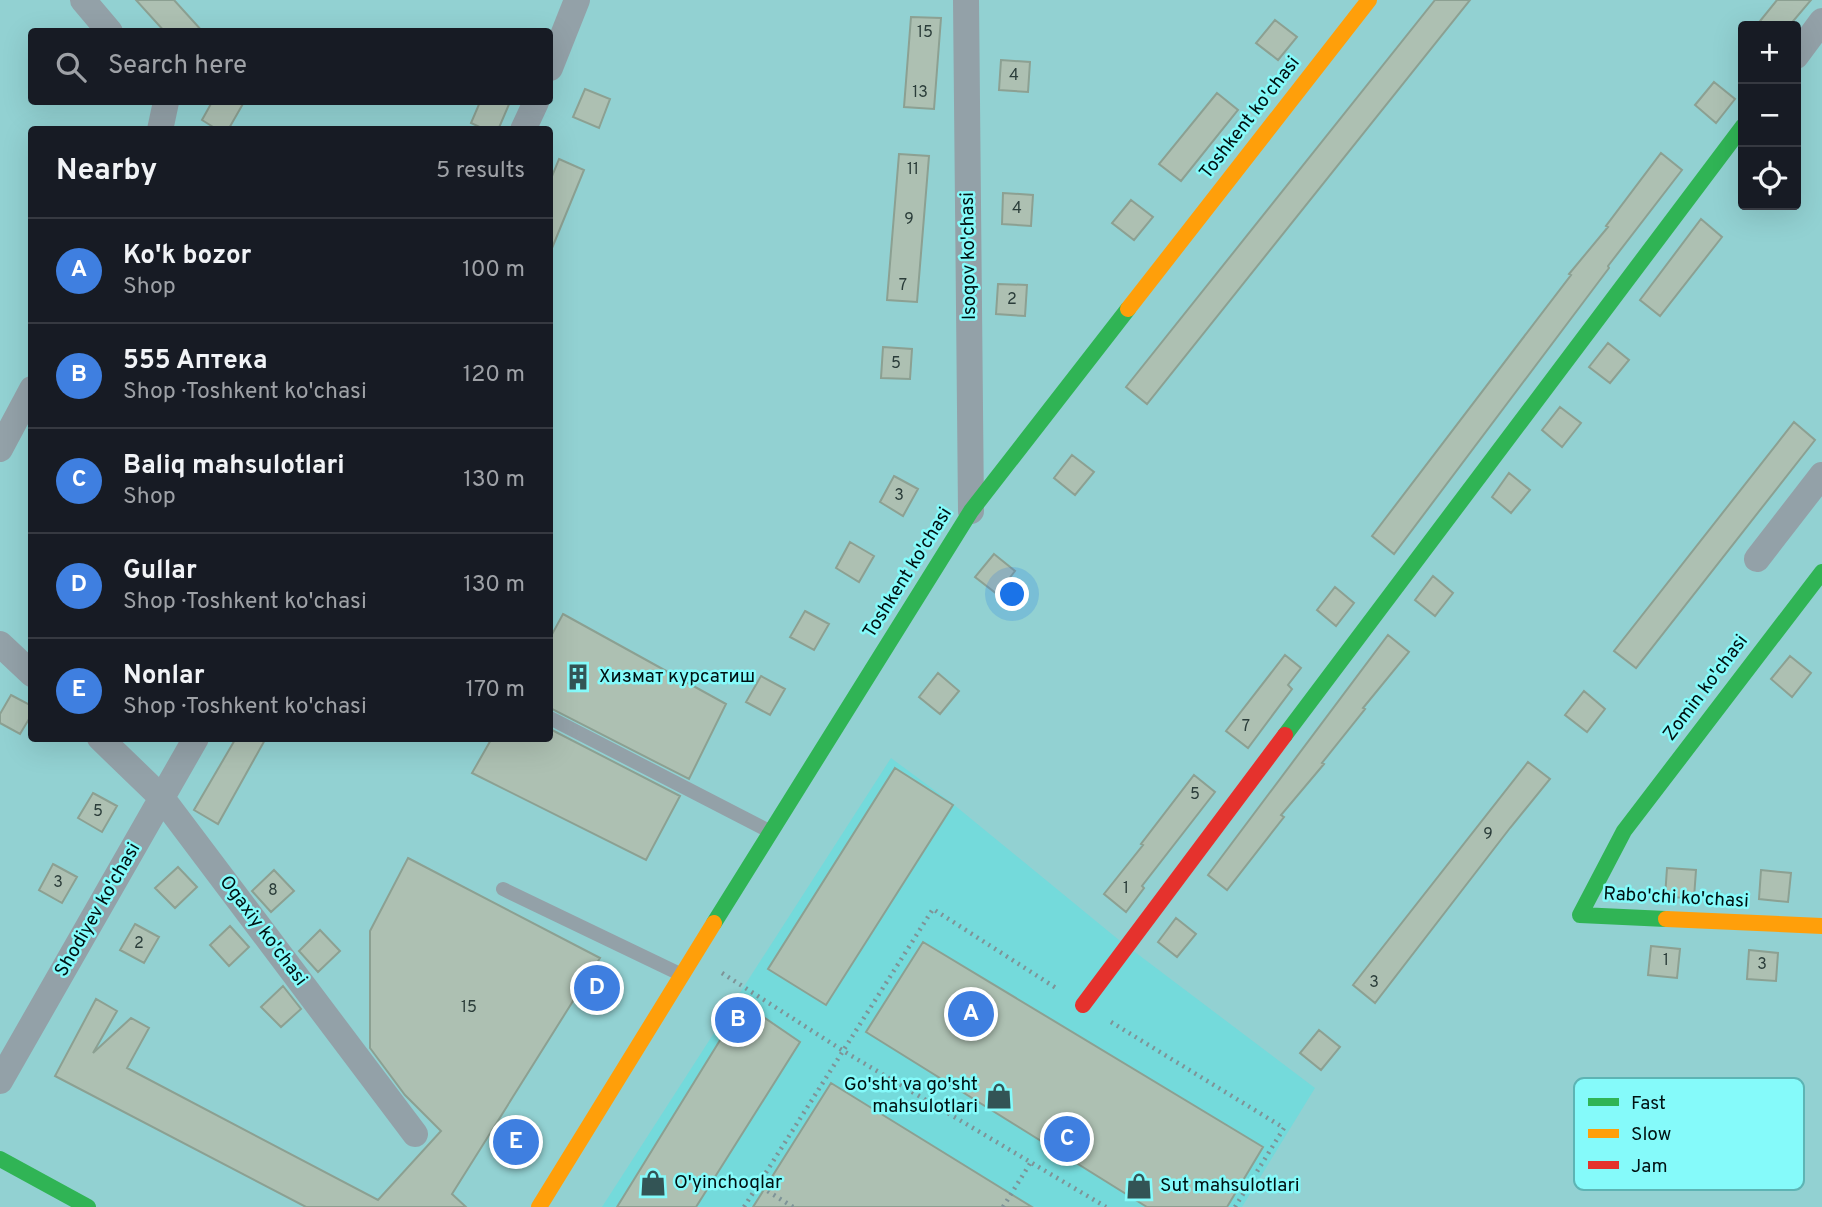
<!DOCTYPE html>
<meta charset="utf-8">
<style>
body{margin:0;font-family:Overpass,sans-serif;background:#242831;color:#f1f3f6}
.controls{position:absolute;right:21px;top:21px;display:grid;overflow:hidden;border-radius:7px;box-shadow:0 7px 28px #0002}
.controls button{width:63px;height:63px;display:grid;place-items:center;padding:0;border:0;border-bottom:2px solid #363941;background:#171b24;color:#f1f3f6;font:35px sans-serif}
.you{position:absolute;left:1013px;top:595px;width:24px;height:24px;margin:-18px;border:5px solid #fff;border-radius:50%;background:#1a73e8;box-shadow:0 0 0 10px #1a73e833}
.badge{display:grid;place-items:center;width:46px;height:46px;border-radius:50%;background:#9cabae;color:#fff;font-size:23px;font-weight:700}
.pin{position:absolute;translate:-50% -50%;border:4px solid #fff;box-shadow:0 2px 7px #0006}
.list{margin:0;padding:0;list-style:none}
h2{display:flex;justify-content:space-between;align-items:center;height:91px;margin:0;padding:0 28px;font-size:30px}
h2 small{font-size:23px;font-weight:400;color:#9ea1a6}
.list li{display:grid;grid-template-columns:46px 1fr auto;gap:21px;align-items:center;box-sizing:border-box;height:105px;padding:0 28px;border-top:2px solid #363941}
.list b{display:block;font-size:26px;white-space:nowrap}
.list p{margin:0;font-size:23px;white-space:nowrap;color:#9ea1a6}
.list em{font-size:23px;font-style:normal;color:#9ea1a6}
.icon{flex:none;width:38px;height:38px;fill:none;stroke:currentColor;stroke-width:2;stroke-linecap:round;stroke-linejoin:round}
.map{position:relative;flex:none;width:1822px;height:1207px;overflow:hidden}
.search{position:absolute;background:#171b24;box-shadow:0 7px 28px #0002;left:28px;top:28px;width:525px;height:77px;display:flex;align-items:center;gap:18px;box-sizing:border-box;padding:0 24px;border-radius:7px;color:#9ea1a6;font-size:26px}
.panel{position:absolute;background:#171b24;box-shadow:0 7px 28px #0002;left:28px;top:126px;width:525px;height:616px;border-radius:7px}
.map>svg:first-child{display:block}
.built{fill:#74dadb}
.building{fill:#adc0b2;stroke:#8ca092;stroke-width:2}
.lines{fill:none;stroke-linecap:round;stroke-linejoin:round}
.path{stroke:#7e9397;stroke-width:4.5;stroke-dasharray:2 5;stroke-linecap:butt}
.lane{stroke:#93a1a8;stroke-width:14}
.street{stroke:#93a1a8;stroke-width:26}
.fast{stroke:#30b455;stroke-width:16}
.slow{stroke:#ff9f0a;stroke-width:16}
.jam{stroke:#e5322d;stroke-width:16}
.labels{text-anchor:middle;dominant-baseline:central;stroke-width:5;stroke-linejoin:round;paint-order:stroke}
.number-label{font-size:16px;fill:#2b3d3a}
.street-label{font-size:19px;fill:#001112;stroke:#85fafa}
.poi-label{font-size:19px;fill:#001112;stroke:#85fafa;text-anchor:start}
.key{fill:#85fafa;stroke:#5db4b4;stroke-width:2}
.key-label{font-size:19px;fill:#001112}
</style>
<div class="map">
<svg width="1822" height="1207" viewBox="0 0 1822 1207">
<rect width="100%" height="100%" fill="#92d1d2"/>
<path class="built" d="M891,758L953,804L1119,940L1315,1088L1242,1207H602Z"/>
<path class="building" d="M136,0H174L203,32H165Z
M1435,0H1470L1147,404L1126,387Z
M1777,0H1811L1789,26H1756Z
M911,17L941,18L934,109L904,107Z
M1275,20L1297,37L1278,60L1256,43Z
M1001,60L1030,62L1028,92L999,90Z
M1714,82L1735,99L1716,123L1695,105Z
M585,89L610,99L599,128L573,117Z
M1217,93L1238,110L1181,181L1159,164Z
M212,102H244L228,130H218L202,120Z
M480,102H510L498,130H486L471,123Z
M1661,153L1682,170L1608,266L1609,268L1394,554L1372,536L1571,275L1569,274L1608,227L1606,226Z
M899,154L929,156L917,302L887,300Z
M559,159L584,170L550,253V181Z
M1003,193L1033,195L1031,226L1002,224Z
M1131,200L1153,217L1134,240L1112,223Z
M1701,219L1722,237L1660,316L1640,300Z
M998,284L1027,285L1025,316L996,314Z
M1608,343L1629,360L1610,383L1589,367Z
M883,347L912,349L910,379L881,378Z
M1560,407L1581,423L1562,447L1542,430Z
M1794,422L1815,440L1636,668L1614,651Z
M1072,455L1094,472L1075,495L1054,478Z
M1509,473L1530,490L1511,513L1492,497Z
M894,476L918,489L903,516L880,502Z
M850,542L874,556L859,582L836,568Z
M994,554L1015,571L997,594L975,577Z
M1433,576L1453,593L1435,616L1415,600Z
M1335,587L1354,603L1336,626L1317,610Z
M805,611L829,624L814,650L790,637Z
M563,614L726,704L689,779L550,708V638Z
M1388,635L1409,652L1363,708L1365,709L1322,763L1324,764L1281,815L1284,817L1227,890L1208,875Z
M1285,655L1301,668L1288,685L1292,689L1248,748L1226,731Z
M1790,656L1811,673L1792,697L1771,679Z
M938,673L959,691L940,714L919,697Z
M761,676L785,689L770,715L746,702Z
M1584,691L1605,709L1587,732L1565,715Z
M11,695L32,706V714L20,734L0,723V714Z
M550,729L680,796L646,860L472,773L492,738H550Z
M236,738H266L218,824L194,810Z
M1528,762L1550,779L1510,828L1375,1003L1353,985Z
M895,768L953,805L826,1005L768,969Z
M1194,775L1215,792L1142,886L1144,888L1126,912L1104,894L1143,845L1141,844Z
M93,793L117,806L102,832L78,818Z
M408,858L600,958L452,1194L466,1207H306L55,1076L96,999L117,1011L93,1053L131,1018L149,1028L127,1068L378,1200L441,1131L405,1095L370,1048V931Z
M53,864L77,877L62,903L39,890Z
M178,867L197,887L175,908L155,888Z
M1667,868L1696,870L1694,898L1665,897Z
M274,870L294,891L271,912L252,891Z
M1761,870L1791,873L1788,902L1759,899Z
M1176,918L1196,934L1177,957L1158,942Z
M135,924L159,937L144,963L120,950Z
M230,926L249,947L229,966L210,945Z
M320,930L340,951L318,972L299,951Z
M923,942L1263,1147L1227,1207H1147L866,1032Z
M1651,946L1680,949L1677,978L1648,975Z
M1749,950L1778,953L1776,981L1747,979Z
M283,986L301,1009L281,1027L261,1007Z
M743,1003L800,1042L696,1207H617Z
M1319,1030L1340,1047L1321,1070L1300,1053Z
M831,1083L1032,1207H753Z"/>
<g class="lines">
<path class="path" d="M722,973L845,1052L1106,1207
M1111,1022L1284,1128L1235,1207
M744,1207L758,1185
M793,1207L758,1185L933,909L1056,988
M1003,1207L1031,1162"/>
<path class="lane" d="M550,718L769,831
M503,889L682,975"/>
<path class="street" d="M83,0L110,32
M966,0L971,511
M1796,56L1822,21
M550,68L577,0
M160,130L166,102
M523,130L536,102
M0,449L32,389
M1757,559L1822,475
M0,644L32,674
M100,738L162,798L415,1134
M0,1081L196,738"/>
<path class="fast" d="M1285,735L1743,126
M1666,919L1580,915L1624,831L1822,572
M714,923L971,511L1128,309
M0,1159L88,1207"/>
<path class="slow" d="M1128,309L1369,0
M1666,919L1822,926
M539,1207L714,923"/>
<path class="jam" d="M1083,1005L1285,735"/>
</g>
<defs>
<g id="building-bare" transform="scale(2.1)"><path d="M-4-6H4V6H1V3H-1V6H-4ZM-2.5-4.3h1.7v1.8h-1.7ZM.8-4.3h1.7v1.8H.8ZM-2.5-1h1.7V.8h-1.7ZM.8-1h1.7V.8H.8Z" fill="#335455" stroke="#85fafa" stroke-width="2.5" paint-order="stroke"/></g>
<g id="shop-bare" transform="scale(2.1)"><path d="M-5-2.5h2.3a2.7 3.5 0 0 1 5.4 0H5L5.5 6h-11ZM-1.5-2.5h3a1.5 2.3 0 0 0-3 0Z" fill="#335455" stroke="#85fafa" stroke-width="2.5" paint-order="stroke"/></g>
</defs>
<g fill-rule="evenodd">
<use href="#building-bare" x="578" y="677"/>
<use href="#shop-bare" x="999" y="1096"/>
<use href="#shop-bare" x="653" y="1183"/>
<use href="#shop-bare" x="1139" y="1186"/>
</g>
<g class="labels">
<g class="number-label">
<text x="925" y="33">15</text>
<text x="1014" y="76">4</text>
<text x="920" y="93">13</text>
<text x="913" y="170">11</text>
<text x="1017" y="209">4</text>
<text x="909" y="220">9</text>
<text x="903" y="286">7</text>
<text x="1012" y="300">2</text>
<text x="896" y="364">5</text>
<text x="899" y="496">3</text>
<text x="1246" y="727">7</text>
<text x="1195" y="795">5</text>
<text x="98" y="812">5</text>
<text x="1488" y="835">9</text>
<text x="58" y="883">3</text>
<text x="1126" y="889">1</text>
<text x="273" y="891">8</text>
<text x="139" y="944">2</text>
<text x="1666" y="961">1</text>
<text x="1762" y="965">3</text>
<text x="1374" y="983">3</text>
<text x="469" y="1008">15</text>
</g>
<g class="street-label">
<text transform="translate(1250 118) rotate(-52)">Toshkent ko'chasi</text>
<text transform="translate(969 256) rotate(-91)">Isoqov ko'chasi</text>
<text transform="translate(908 573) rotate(-58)">Toshkent ko'chasi</text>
<text transform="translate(1706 688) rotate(-53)">Zomin ko'chasi</text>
<text transform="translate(1676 898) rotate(3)">Rabo'chi ko'chasi</text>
<text transform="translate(98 910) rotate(-60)">Shodiyev ko'chasi</text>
<text transform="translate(263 931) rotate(53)">Ogaxiy ko'chasi</text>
</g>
<g class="poi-label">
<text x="599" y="677">Хизмат курсатиш</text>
<text x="978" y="1085" text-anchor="end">Go'sht va go'sht<tspan x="978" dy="22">mahsulotlari</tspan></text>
<text x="674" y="1183">O'yinchoqlar</text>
<text x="1160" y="1186">Sut mahsulotlari</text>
</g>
</g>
<rect x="1574" y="1078" width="230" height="112" rx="10" class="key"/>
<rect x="1588" y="1098" width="31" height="8" fill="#30b455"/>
<rect x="1588" y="1129" width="31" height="9" fill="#ff9f0a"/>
<rect x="1588" y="1161" width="31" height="8" fill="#e5322d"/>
<g class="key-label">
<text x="1631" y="1109">Fast</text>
<text x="1631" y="1140">Slow</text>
<text x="1631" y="1172">Jam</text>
</g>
</svg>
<div class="controls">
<button>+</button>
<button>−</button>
<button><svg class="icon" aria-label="locate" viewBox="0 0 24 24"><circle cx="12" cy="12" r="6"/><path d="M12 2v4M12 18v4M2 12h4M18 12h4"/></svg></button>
</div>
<div class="you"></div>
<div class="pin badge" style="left:971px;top:1014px;background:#3f7fe0">A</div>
<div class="pin badge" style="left:738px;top:1020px;background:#3f7fe0">B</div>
<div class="pin badge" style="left:1067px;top:1139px;background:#3f7fe0">C</div>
<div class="pin badge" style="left:597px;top:988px;background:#3f7fe0">D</div>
<div class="pin badge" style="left:516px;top:1142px;background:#3f7fe0">E</div>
<div class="search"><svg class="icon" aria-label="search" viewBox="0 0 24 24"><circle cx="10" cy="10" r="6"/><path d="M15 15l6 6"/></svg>Search here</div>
<section class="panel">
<h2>Nearby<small>5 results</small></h2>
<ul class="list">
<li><span class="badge" style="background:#3f7fe0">A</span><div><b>Ko'k bozor</b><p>Shop</p></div><em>100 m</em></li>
<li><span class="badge" style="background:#3f7fe0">B</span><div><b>555 Аптека</b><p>Shop · Toshkent ko'chasi</p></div><em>120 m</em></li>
<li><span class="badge" style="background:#3f7fe0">C</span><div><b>Baliq mahsulotlari</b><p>Shop</p></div><em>130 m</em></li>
<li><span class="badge" style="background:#3f7fe0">D</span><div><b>Gullar</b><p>Shop · Toshkent ko'chasi</p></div><em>130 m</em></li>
<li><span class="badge" style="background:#3f7fe0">E</span><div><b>Nonlar</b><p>Shop · Toshkent ko'chasi</p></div><em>170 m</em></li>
</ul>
</section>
</div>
